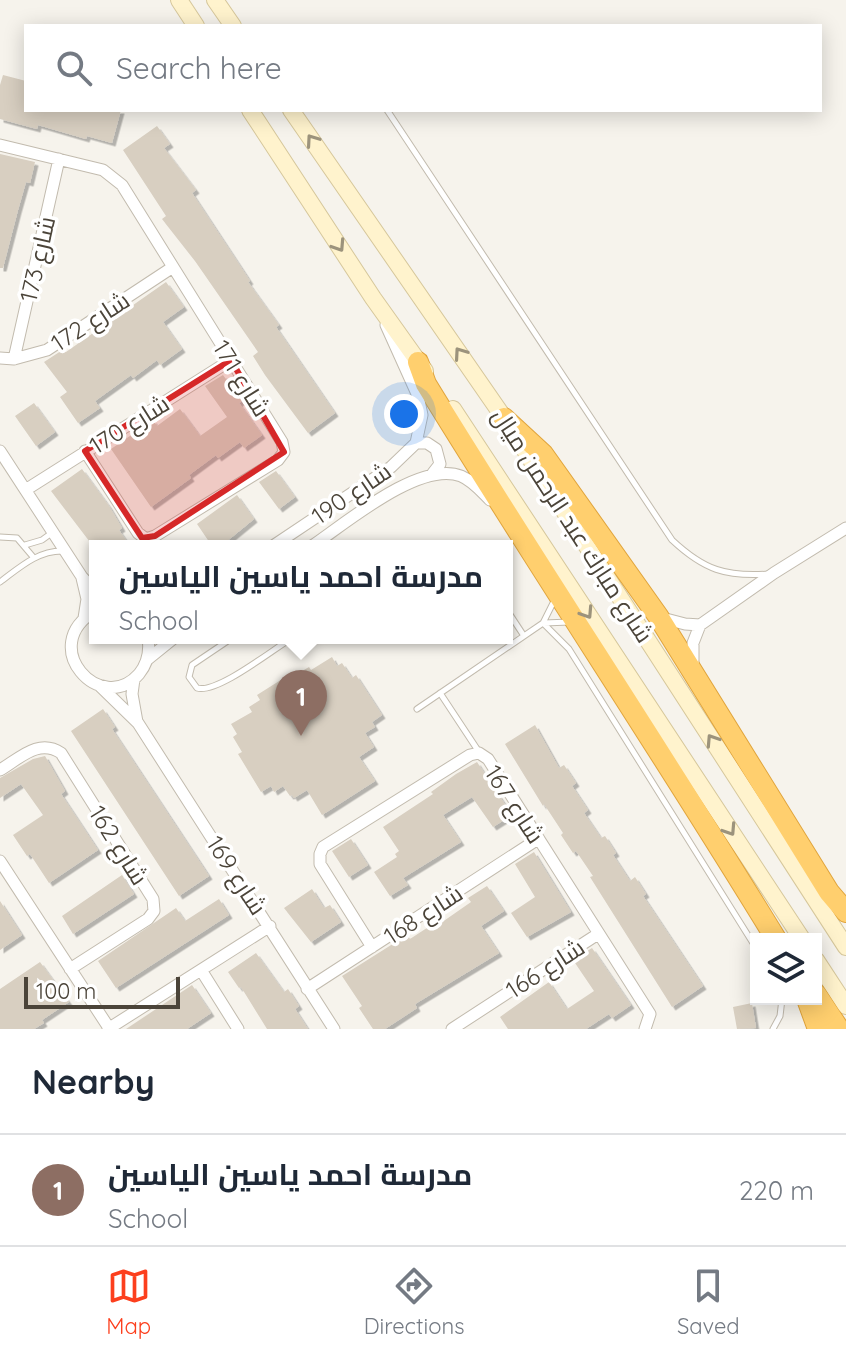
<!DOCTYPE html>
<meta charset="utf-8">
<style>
body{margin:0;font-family:Quicksand,Cairo,sans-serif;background:#f2f2f3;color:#1f2937}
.controls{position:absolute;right:24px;bottom:24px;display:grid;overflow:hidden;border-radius:0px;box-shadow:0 4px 20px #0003}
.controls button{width:72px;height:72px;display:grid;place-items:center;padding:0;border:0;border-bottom:2px solid #e0e1e3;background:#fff;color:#1f2937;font:40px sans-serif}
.scale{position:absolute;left:24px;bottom:20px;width:156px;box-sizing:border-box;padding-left:8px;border:4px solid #4b4439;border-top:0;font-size:22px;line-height:28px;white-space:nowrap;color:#4b4439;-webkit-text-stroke:6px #fff;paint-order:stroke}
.you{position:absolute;left:404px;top:414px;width:28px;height:28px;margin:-20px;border:6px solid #fff;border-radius:50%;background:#1a73e8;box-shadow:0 0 0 12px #1a73e833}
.badge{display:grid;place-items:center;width:52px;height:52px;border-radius:50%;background:#fc3f1d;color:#fff;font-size:26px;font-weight:700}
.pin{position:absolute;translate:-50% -66px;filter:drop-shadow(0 2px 4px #0008)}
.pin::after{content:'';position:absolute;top:42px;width:28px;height:24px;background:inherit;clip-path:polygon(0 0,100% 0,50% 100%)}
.popup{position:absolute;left:89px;top:540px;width:424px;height:104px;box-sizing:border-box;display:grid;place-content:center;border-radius:0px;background:#fff;filter:drop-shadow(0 2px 6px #0005);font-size:26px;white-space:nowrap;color:#747a83}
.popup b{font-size:30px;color:#1f2937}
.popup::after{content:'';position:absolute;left:50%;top:100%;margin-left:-16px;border:16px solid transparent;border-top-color:#fff}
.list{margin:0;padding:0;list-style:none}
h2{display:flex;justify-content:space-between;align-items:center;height:104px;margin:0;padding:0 32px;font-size:34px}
h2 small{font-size:26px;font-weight:400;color:#747a83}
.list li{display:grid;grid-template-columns:52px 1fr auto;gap:24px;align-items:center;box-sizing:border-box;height:112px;padding:0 32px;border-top:2px solid #e0e1e3}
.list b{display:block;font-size:30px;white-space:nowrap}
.list p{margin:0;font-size:26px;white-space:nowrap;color:#747a83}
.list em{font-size:26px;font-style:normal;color:#747a83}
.icon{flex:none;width:44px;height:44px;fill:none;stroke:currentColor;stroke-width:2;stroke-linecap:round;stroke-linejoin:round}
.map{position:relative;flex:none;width:846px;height:1029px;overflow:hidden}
.search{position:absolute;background:#fff;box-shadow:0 4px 20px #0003;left:24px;right:24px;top:24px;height:88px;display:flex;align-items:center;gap:20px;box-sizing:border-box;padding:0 28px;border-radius:0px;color:#747a83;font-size:30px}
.sheet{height:216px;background:#fff}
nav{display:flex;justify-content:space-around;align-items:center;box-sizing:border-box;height:112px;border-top:2px solid #e0e1e3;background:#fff;font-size:22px;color:#747a83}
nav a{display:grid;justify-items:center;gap:4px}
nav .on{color:#fc3f1d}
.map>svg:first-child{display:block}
.building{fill:#d8cfc1;filter:url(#shadow)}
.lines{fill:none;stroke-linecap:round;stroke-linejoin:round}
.service-casing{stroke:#c2bbae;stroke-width:7}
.minor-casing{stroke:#c2bbae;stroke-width:13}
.secondary-casing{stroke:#d6c79b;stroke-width:18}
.motorway-casing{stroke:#e0a43c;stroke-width:22}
.service{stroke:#fff;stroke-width:5}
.minor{stroke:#fff;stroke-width:11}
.secondary{stroke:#fff3cd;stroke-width:16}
.motorway{stroke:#ffcf6e;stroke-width:20}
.oneway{stroke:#9c937c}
.marked{fill:#d62828;fill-opacity:0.2;stroke:#d62828;stroke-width:6;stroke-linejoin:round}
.labels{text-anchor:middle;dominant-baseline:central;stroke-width:7;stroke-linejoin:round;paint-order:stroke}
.street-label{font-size:24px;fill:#4b4439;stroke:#fff}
</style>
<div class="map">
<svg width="846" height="1029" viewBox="0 0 846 1029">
<defs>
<filter id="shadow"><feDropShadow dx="3.5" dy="3.5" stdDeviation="0" flood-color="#0004"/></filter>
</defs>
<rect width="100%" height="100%" fill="#f6f3ec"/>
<path class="building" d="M3,75L26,81V110H121L112,143L87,136L86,139L38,125L37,129L0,119V85Z
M157,126L170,144L164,148L196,190L192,193L250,281L248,282L279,325L276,327L335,413L308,433L265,375L253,356L258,352L195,261L162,219L166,216L123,150Z
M0,154L35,162L30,183L26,182L18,210L3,268H0Z
M166,282L184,307L163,322L182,349L160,365L157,360L133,378L131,375L95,401L100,408L78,423L60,397L67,392L44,362L64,349L66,352Z
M223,375L242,401L239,403L262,435L244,448L240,442L218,458L216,455L189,475L191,478L151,507L111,449L153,420L157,426L180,409L200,436L227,417L205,386Z
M34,403L55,432L36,446L15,416Z
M82,469L109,506L122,528L119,530L130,546H93L51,491Z
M276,471L295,497L279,509L259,482Z
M237,495L254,519L221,546H212L197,524Z
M332,657L337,666L342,663L352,678L356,675L382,715L372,722L375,727L365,733L374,747L359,757L375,781L322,815L307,790L294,798L292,795L290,796L283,786L274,792L271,786L261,792L238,754L242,752L233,737L237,734L231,724L252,712L249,707L260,700L257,695L295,671L297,674L309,667L311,670Z
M103,709L115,727L112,729L209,876L179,896L71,731Z
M535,725L559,768L564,765L576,783L572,786L588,810L584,813L601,838L605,836L616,853L613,855L630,881L635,877L646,894L643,896L703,986L672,1007L590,877L593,876L576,851L573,853L561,835L563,833L544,804L543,806L505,744Z
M45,756L65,791L61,794L98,850L49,883L30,854L27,856L13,835L43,815L21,784L0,798V778L33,759Z
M477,762L512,815L493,827L472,797L443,815L461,842L403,878L408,885L390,896L374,872L397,857L395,854L399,851L383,827L433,794L431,792L456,774Z
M351,839L368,865L349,877L332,851Z
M534,852L571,912L527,937L511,913L535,897L515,864Z
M122,875L134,894L73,934L62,916Z
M487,886L504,911L481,926L499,953L415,1004L417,1008L385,1029H373L359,1008L362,1006L342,976L407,935L410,939L436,922L438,925L471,902L468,898Z
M312,889L324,908L330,905L341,922L311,942L284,908Z
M219,899L229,915L116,988L98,961L176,908L185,921Z
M0,901L22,935L0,950Z
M592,948L631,1005L612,1018L609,1014L586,1029H508L500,1017L549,982L567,1009L594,991L573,960Z
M256,953L284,992L288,989L299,1006L295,1009L308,1029H267L241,987L239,988L228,972Z
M40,962L69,1002L42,1020L44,1023L34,1029H0V989Z
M192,985L211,1013L187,1029H126Z
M752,1003L756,1028L737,1029L733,1007Z"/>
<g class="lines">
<g class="service-casing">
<path id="service" d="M387,110L672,540C704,570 726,577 769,574
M0,537L17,538L34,558
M25,545L42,540L53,532
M0,582C19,568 37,551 62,551
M507,610L524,636
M543,623L569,649L756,948
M544,623L570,622
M232,638L192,665L189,677L197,688C217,694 272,650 292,638
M440,693L479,752
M417,709L543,623L555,599
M773,1029L780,1016L782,999"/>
</g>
<g class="minor-casing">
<path id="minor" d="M0,145L103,170L122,185L282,442L284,452L278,460L155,536L146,539L138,533L85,451
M0,358L14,359L47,350L173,267
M14,359L59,159
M416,443H427L436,449L440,464L433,473
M0,451L82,577L95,591
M27,489L231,360
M273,546L391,467L416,443L422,415L418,396L386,325
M312,546C346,523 420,460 461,476C473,481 481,491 490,500
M82,578L87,599L84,618
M95,611C36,646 101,717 139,674C148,663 150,651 148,638
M662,618L685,624L700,625
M148,659L174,638
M693,668V643L700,625L774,573L846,528
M134,679L132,694L137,722
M99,685L138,723L334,1029
M0,770C20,758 39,738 61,753L153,899L154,911L148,919L70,969
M0,861L109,1028
M372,947L320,864V854L323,847L470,755L479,753L488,759L650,1014L645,1029
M201,970L238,1029
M307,989L538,839
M108,1029L270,926
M452,1029L598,934"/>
</g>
<g class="secondary-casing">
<path id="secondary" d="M179,0L196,26
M215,0L233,26
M250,110L373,298L425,371
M291,110L504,418L846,947
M453,409L802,939
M816,960L846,1006"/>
</g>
<g class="motorway-casing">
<path id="motorway" d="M418,362L426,384C540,570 662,752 776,939
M504,418L543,454L658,616L829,892L846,912
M816,994L839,1029
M807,999L818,1029"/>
</g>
<use href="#service" class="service"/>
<use href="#minor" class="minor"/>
<use href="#secondary" class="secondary"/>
<use href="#motorway" class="motorway"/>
</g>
<defs><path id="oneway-chevron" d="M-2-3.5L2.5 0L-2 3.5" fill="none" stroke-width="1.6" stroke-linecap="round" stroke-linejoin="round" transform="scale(2)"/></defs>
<g class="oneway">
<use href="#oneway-chevron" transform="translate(312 140) rotate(-125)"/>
<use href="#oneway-chevron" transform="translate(339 246) rotate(57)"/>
<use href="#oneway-chevron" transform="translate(460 353) rotate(-125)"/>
<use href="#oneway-chevron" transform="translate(587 613) rotate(57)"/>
<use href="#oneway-chevron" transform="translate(712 740) rotate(-123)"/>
<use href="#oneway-chevron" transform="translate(730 830) rotate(57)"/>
</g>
<path class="marked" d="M231,360L284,452L155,536L142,538L85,451Z"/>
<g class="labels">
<g class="street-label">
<text transform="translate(37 259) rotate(-77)">شارع 173</text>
<text transform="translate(90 321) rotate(-33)">شارع 172</text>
<text transform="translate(242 378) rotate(58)">شارع 171</text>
<text transform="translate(129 424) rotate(-32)">شارع 170</text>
<text transform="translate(351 493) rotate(-34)">شارع 190</text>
<text transform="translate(573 525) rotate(57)">شارع مبارك عبد الرحمن ميال</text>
<text transform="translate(515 804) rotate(57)">شارع 167</text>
<text transform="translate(119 845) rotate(58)">شارع 162</text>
<text transform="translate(237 875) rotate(57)">شارع 169</text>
<text transform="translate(423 914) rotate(-33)">شارع 168</text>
<text transform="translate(545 968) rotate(-33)">شارع 166</text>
</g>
</g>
</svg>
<div class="controls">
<button><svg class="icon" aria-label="layers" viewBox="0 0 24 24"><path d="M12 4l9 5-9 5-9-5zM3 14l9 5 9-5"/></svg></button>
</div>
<div class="scale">100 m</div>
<div class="you"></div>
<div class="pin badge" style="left:301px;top:736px;background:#8d6e63">1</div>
<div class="popup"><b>مدرسة احمد ياسين الياسين</b>School</div>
<div class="search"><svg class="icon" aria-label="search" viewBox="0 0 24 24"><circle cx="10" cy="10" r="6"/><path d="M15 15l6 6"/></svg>Search here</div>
</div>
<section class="sheet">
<h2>Nearby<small></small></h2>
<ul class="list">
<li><span class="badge" style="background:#8d6e63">1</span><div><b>مدرسة احمد ياسين الياسين</b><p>School</p></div><em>220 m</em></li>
</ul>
</section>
<nav>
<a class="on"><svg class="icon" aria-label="map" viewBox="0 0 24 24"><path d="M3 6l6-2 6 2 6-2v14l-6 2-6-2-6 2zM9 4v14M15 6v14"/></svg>Map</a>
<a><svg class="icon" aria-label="directions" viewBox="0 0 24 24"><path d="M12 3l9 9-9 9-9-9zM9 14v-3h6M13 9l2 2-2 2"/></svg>Directions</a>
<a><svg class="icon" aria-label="saved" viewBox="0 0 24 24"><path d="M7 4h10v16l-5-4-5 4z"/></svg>Saved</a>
</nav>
